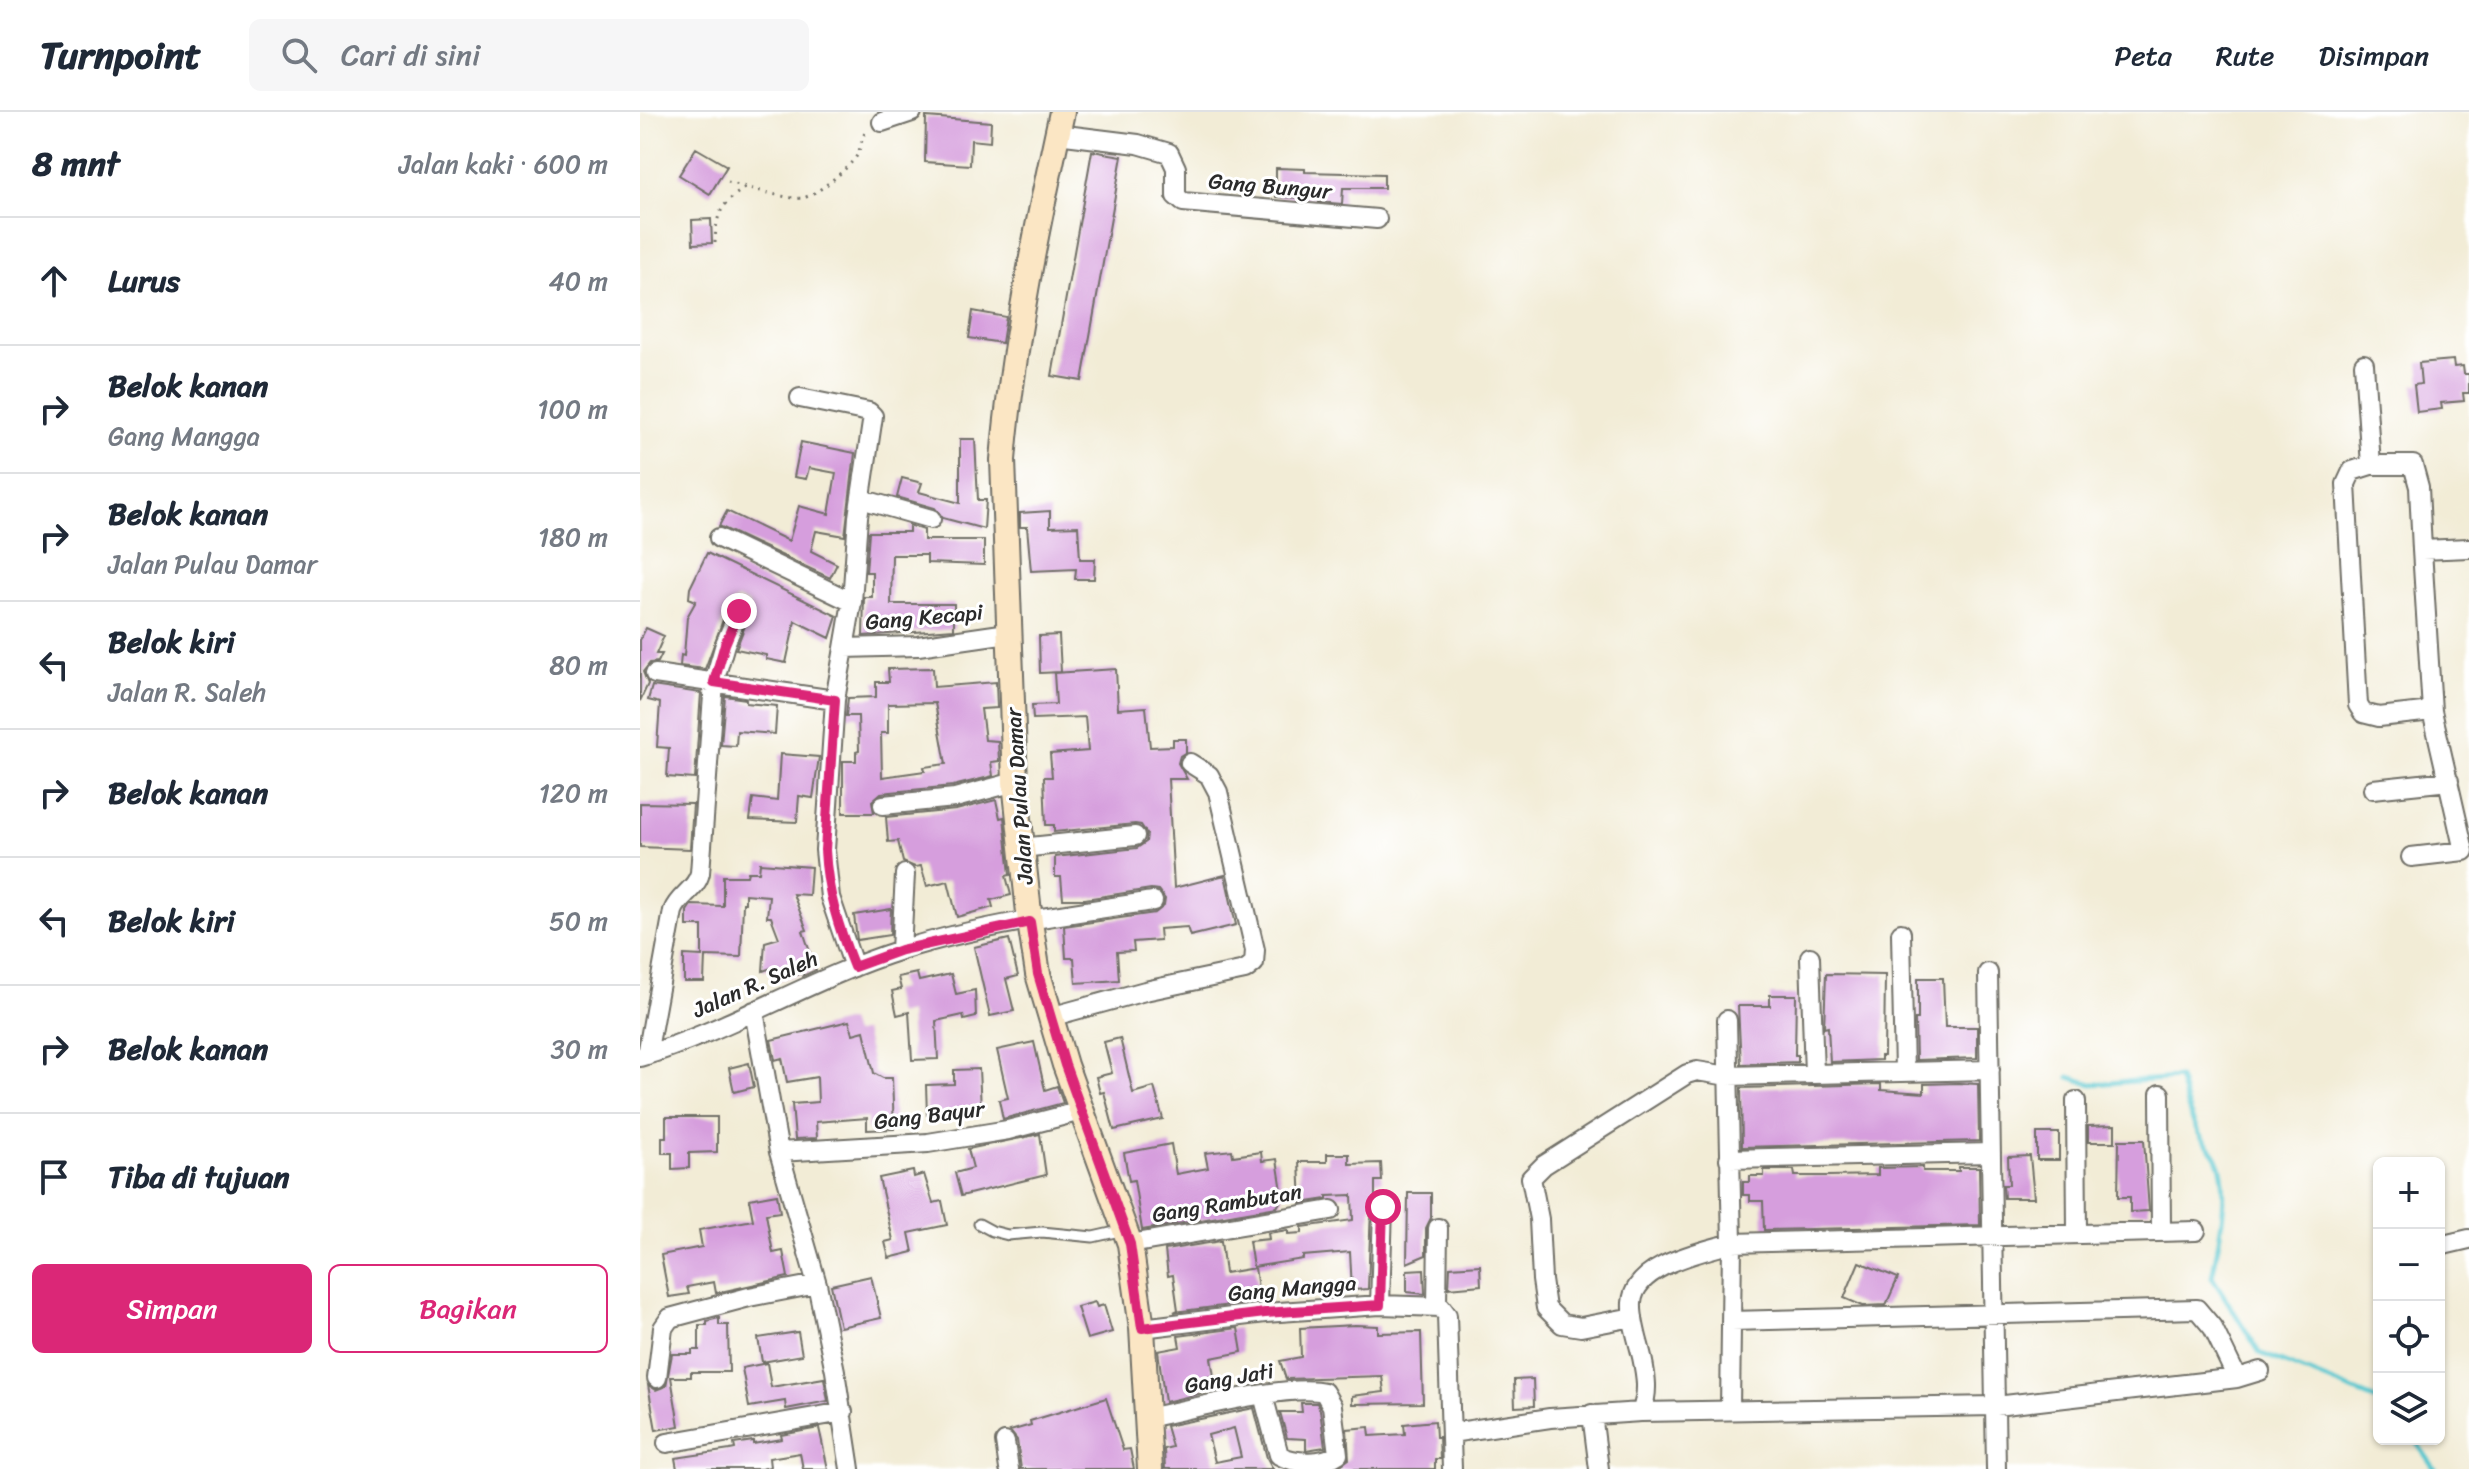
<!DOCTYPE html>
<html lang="id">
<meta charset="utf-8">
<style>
body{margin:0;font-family:Sriracha,sans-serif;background:#f6f6f7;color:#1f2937}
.controls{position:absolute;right:24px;bottom:24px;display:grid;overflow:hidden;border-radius:12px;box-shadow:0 2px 6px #0004}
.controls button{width:72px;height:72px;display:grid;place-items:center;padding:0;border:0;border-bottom:2px solid #e0e1e3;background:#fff;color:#1f2937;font:40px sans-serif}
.stop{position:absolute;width:24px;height:24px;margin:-18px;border:6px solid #db2777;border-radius:50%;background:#fff}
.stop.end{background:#db2777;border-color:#fff;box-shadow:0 2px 8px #0008}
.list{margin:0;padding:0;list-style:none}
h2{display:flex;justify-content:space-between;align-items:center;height:104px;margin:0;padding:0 32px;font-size:34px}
h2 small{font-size:26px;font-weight:400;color:#747a83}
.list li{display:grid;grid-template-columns:52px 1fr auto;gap:24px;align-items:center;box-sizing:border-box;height:128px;padding:0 32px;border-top:2px solid #e0e1e3}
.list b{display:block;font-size:30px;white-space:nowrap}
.list p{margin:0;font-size:26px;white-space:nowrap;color:#747a83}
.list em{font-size:26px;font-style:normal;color:#747a83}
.actions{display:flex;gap:16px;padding:24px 32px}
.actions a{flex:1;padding:18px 0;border:2px solid #db2777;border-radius:12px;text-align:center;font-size:28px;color:#db2777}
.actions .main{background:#db2777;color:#fff}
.icon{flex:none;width:44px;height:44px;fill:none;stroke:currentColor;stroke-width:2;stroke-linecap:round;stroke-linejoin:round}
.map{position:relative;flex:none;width:1829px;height:1357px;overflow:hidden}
header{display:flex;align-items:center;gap:48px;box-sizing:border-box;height:112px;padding:0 40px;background:#fff;border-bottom:2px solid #e0e1e3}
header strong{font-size:38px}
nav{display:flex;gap:44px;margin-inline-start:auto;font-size:28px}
.search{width:560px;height:72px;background:#f6f6f7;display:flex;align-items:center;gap:20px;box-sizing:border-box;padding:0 28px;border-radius:12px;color:#747a83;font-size:30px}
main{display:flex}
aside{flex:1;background:#fff}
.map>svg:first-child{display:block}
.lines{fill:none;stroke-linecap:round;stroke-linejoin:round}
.stream{stroke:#5ac7cf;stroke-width:5}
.building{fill:#d69edd;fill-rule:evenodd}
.lane-casing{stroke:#716f67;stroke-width:13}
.street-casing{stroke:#716f67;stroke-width:22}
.secondary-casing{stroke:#716f67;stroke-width:28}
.path{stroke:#716f67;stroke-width:3;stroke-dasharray:2 6;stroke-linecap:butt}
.lane{stroke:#fff;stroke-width:9}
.street{stroke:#fff;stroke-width:18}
.secondary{stroke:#fbe6c4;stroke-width:24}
.route{stroke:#db2777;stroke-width:10}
.labels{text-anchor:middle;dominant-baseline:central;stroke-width:6;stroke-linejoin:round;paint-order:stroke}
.street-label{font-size:22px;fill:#2b2b2b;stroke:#fff}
</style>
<header>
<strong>Turnpoint</strong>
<div class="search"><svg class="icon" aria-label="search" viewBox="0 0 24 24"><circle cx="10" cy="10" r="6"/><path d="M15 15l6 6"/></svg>Cari di sini</div>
<nav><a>Peta</a><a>Rute</a><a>Disimpan</a></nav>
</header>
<main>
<aside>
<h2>8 mnt<small>Jalan kaki · 600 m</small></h2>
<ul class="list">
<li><svg class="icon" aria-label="ahead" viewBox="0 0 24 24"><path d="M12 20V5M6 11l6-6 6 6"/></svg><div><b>Lurus</b></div><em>40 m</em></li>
<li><svg class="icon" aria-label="right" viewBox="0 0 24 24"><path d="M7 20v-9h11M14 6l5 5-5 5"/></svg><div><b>Belok kanan</b><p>Gang Mangga</p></div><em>100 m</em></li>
<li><svg class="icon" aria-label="right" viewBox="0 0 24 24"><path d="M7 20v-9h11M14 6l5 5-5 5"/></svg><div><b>Belok kanan</b><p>Jalan Pulau Damar</p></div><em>180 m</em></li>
<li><svg class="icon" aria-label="left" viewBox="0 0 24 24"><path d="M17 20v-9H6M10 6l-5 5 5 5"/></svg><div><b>Belok kiri</b><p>Jalan R. Saleh</p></div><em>80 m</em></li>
<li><svg class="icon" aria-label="right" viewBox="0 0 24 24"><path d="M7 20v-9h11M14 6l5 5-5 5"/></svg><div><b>Belok kanan</b></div><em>120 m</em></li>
<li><svg class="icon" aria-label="left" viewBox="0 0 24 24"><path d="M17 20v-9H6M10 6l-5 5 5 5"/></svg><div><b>Belok kiri</b></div><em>50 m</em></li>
<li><svg class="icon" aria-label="right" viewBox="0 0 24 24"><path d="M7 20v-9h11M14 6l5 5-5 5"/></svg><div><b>Belok kanan</b></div><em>30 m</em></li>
<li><svg class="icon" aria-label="arrive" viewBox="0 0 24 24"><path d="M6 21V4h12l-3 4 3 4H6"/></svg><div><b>Tiba di tujuan</b></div></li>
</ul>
<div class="actions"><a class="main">Simpan</a><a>Bagikan</a></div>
</aside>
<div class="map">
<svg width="1829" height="1357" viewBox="0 0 1829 1357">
<rect width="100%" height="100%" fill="#fff"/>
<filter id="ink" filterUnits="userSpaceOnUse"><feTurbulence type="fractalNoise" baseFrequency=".0125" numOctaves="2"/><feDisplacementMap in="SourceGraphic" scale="16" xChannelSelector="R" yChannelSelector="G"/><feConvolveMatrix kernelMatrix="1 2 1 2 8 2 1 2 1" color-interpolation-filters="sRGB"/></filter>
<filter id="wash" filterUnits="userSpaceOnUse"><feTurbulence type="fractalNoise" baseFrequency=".006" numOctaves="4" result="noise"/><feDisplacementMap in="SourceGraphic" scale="32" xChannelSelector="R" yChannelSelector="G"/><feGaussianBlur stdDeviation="1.8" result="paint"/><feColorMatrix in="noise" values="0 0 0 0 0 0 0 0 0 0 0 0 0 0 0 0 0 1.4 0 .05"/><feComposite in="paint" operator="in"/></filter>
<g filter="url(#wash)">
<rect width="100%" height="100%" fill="#f2ecd6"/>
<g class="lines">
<path class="stream" d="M1429,965L1452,972L1539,966C1545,986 1550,1008 1561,1025C1566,1032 1573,1038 1577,1046C1592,1076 1578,1133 1572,1165L1620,1241L1739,1289
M1774,1327L1795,1357"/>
</g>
<g id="blocks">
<path class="building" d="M286,5L351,10L350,30L331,28L330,53L285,50Z
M56,36L87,54L70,82L39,63Z
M452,39L482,44L442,269L412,264Z
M636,56L665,57V60L744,62V76H703L702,92L679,90V86L636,85Z
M71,107L72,131L53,132L52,108Z
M333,199L366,205L362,231L329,226Z
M1813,248L1814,255L1823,254L1824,262H1829V281H1823L1824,289L1801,291L1802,297L1777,300L1774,273L1781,272L1779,251Z
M320,327H335L338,388H346L344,417L303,406L295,396L257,385L262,366L282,371L279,380L320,391Z
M161,330L215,341L205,424L176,419L171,439L197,452L190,466L79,414L87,399L149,429L159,394L189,402L196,361L169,356L166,367L154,365Z
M410,399V415L438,414L440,447H455L454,467H435L436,457L391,459L387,415H380V401Z
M269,413L284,418V428H344V453L287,451V443H252L251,492H314V517L223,524L224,485H232V460H226L229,420H269Z
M67,441L197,504L190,526L155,509L146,551L126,547V543L96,537L111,498L108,491L97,487L88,494L65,557L40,554L41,543L44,544L47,505L56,489L49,486L50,476Z
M6,516L24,524L16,542H22L18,550L10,551L3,560L8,572L0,589V528Z
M419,523L421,560L400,561L399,524Z
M293,556L294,575L356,570L357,596L341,597L345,628L358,629L359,649L351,650L353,664L313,674L241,681L232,689L234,701H203V649H216V640L219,639L218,604H206L208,586L236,585V570H249L248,557ZM295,591L306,652L284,655L285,659L242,665L241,621H248V592Z
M476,557L478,597L506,595L510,635L533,634V627H546V640L540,644L538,651L547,667H528L534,776L585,763L596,813L550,824L547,815L519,817L520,828L493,830L494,839L477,840L479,868L436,871L434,846H426L424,814L515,801L524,794L525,787L518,778L511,777L445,787H423L421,765H415V745L497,736L506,730L507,722L501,713L495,712L414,720V713H406L404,665H412L410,642L448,639L445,605L393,607L392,593L416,592L414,561Z
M12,574L61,581L55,667L27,665L29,636L17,635L20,591L8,588Z
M85,584L106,587V591L137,594L135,622L97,619L96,634L81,633Z
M140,642L179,645L173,686L159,684L157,710L110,708L113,686L137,689Z
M356,688L360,706L364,705L370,763L366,764L371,783L351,788L353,795L317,805L308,769L287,774L281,754L275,755L263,750L258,729L248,730L246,705L316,698Z
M0,691L53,692L50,737L0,735Z
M120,751L171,755L169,783L153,782L167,818L163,819L176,858L163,864V861L135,869L131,856L123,859L125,830L139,826L131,805H127L129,784L105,782V791H103L101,845L65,844L64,870H44V843L62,844V814H47V799L51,793L83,794V764H107L108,760H119Z
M251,797L250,823L217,828L214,803Z
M369,827L378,864L366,867L374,899L350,904L334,835Z
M277,861L279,869L311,862L316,882L335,878L336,905L324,908L323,903L296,909L298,947L272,948L269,900L257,903L252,879L261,877L258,865Z
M1186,862L1245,863L1244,944H1241V948L1190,950L1188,915L1184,916Z
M1278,866H1303L1305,915H1337V946L1276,948L1275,907H1278Z
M1130,883H1156L1155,943H1158V950L1101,952L1098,894H1130Z
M209,909L213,922L224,919L234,961L243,966H252L254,1017L227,1018V1006L176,1010L177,1026L155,1027L152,992L178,990L177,965L147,970L142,946L135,948L131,928Z
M480,926L493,981L514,975L523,1007L474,1018L464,980L460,981L456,965L472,961L464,930Z
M394,930L405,978L417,974L423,991L363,1007L359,988L368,986L357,938Z
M109,951L114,975L94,980L89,956Z
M339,957L341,997L287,1003L286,973L314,972V958Z
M1318,971L1338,972L1339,1029L1102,1035L1101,976L1241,972V978L1284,981V972Z
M26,1005H77V1040L49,1041V1056L32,1057V1041H22V1025H26Z
M1475,1013V1030H1448V1014Z
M1397,1021H1419V1048H1397Z
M400,1022L406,1063L321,1084L315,1061L333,1056L328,1037Z
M1479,1028H1504L1509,1099L1490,1100V1085H1478Z
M531,1032L536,1062L568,1056L565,1041L592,1038L593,1044L621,1040L622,1049L637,1047L643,1085L637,1095L502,1118L494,1068L489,1069L484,1041Z
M687,1042H709V1052L741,1051L742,1069H735V1087L731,1095L728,1177L712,1178L710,1140L663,1144V1147L613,1155L609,1129L629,1127L628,1121L648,1118V1122L662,1121V1115L713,1108L712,1083L687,1084V1087L661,1091L659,1050H687Z
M1390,1044L1394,1086H1364L1363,1073H1369L1368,1045Z
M1283,1055V1059H1319V1055H1339L1340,1113L1124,1118L1123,1089H1110V1083H1103V1070H1110V1064H1124V1058H1154L1155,1064H1189L1238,1063V1056Z
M273,1059L274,1065L284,1062L293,1091L302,1089L307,1113L269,1121L273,1140L249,1146L245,1130L253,1128L239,1066Z
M768,1081H791V1106L786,1116V1143L767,1151Z
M137,1082L140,1100L126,1102L133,1141L143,1139L148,1165L76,1181L74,1170L47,1175L49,1182L29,1185L21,1143L62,1135L59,1118L113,1108L109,1087Z
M581,1129L585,1161L615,1156L619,1183H622L623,1189L534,1200L538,1198L533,1163L528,1164L525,1138Z
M1219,1150L1258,1166L1246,1193L1223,1194L1204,1186Z
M840,1153L841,1173L809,1176L810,1155Z
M784,1157L785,1182L767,1180V1158Z
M231,1164L241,1206L200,1215L191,1173Z
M455,1190L457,1195L464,1193L472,1220L447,1227L437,1195Z
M79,1206V1213H88L89,1260H51V1265H31L39,1314L16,1318L8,1273L16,1278L26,1274L32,1242H52V1238H59V1213H67V1209Z
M715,1213L738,1214V1221L781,1220L783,1291L712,1292V1284L744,1280L742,1264L646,1267L640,1249L661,1245L660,1216Z
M598,1216L602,1240L571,1246L574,1264L561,1266L563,1281L525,1290L518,1239L540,1235L538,1224Z
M158,1220L162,1243L122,1250L118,1226Z
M127,1251L131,1275L184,1266L188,1289L146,1297L145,1289L109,1295L102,1256Z
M893,1267L894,1294L875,1295L874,1268Z
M466,1286L483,1338L490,1337L494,1357H381L377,1328L370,1319L391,1313L390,1309Z
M661,1291H677L680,1298L685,1335L666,1338V1327L647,1326L640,1300H662Z
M614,1296L627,1346L633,1357H525L524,1337L532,1335L526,1314ZM594,1316L601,1345L575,1350L568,1323Z
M795,1309L796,1325H799L800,1347H795V1357H695L709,1347L707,1317L729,1315L730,1324L765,1322L764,1312Z
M179,1316L188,1357H163L160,1341L129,1346L130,1355L121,1357H37L35,1346L90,1338L95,1337L94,1332L113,1329V1332L142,1327L141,1323Z"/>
</g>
</g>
<g filter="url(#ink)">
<use href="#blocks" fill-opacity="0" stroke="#716f67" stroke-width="2"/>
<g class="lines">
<g class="lane-casing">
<path id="lane" d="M339,1112L352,1119L368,1123L402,1120L453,1125L484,1118"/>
</g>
<g class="street-casing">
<path id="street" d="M242,10L272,0
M417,22L498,32L529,41L536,56V84L543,90L737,107
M1724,252L1731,353
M160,286L229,300L233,304L218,405L212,490L195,588L185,738L190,785L214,855
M221,387L291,407
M79,426L212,490
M1782,438L1779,375L1773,353H1731L1712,359L1706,372L1718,593L1723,601L1739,605L1792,599
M205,536L278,534L368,521
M15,562L195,588
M1733,677L1809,669
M243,693L315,686L375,670
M381,736L495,724
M1771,745L1824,739L1792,599L1782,438L1829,436
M1261,821L1264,960
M261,838L265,762
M1170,845L1174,962
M1348,861L1356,1357
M114,899L139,1040L177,1172L195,1259L210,1357
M410,905L505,879L605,858L614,851L615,838L578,680L569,663L550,651
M1087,908L1092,1131L1090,1298
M7,943L33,799C39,783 56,778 60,761L74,570L85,532L99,499
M0,945C90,918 171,866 261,838C341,813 430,801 513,789
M1520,982L1521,1118
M1436,989L1437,1121
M139,1040L288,1031L368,1018L441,999
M1089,1047L1351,1041
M490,1132L691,1098
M1799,1134L1829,1127
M740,1193L743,1095
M797,1194L798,1116
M993,1205L941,1215L922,1212L906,1196L902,1168L899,1107L891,1066L904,1053L1047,962L1057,959L1088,964L1350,958
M1091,1209L1557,1197L1573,1216L1597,1266
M502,1216L625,1201L740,1193L801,1195L807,1203L812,1357
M17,1266L23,1216L30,1206L109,1185L177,1172
M1001,1300L1356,1294L1597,1266L1620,1259
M952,1302L959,1357
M507,1306C546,1298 650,1271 684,1280L692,1294L698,1342C684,1352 654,1352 639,1343L623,1283
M811,1321L910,1306L1001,1300C1009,1281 1006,1264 1002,1245C998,1228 991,1208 992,1191C994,1153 1062,1140 1092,1131L1556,1119
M365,1330L369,1357
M27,1331L203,1300"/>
</g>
<g class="secondary-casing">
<path id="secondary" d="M422,0C397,115 373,230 363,348L375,670L390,810L398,862L425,953L490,1132L502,1216L510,1357"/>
</g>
<path class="path" d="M88,70C103,74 148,88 162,86C176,84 207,57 216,45C222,36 220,25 228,17
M75,131C76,101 81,92 106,75"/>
<use href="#lane" class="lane"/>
<use href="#street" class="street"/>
<use href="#secondary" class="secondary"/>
</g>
</g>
<g class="lines" filter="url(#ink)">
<path class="route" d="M99,499L85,532L74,570L195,588L185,738C187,780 199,817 214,855L261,838L390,810L398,862L425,953L490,1132L502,1216L625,1201L740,1193L743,1095"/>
</g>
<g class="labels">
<g class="street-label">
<text transform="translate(630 74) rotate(5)">Gang Bungur</text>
<text transform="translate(284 505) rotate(-5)">Gang Kecapi</text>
<text transform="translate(379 684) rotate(-94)">Jalan Pulau Damar</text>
<text transform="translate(115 872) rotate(-24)">Jalan R. Saleh</text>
<text transform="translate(289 1003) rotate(-7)">Gang Bayur</text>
<text transform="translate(587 1091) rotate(-9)">Gang Rambutan</text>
<text transform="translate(652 1176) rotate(-5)">Gang Mangga</text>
<text transform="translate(589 1266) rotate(-10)">Gang Jati</text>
</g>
</g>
</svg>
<div class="controls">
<button>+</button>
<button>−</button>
<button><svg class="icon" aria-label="locate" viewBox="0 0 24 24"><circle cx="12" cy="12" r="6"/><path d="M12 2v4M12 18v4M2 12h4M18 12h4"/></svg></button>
<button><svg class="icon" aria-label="layers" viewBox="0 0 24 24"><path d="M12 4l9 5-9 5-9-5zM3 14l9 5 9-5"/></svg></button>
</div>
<div class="stop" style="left:743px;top:1095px"></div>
<div class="stop end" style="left:99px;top:499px"></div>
</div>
</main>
